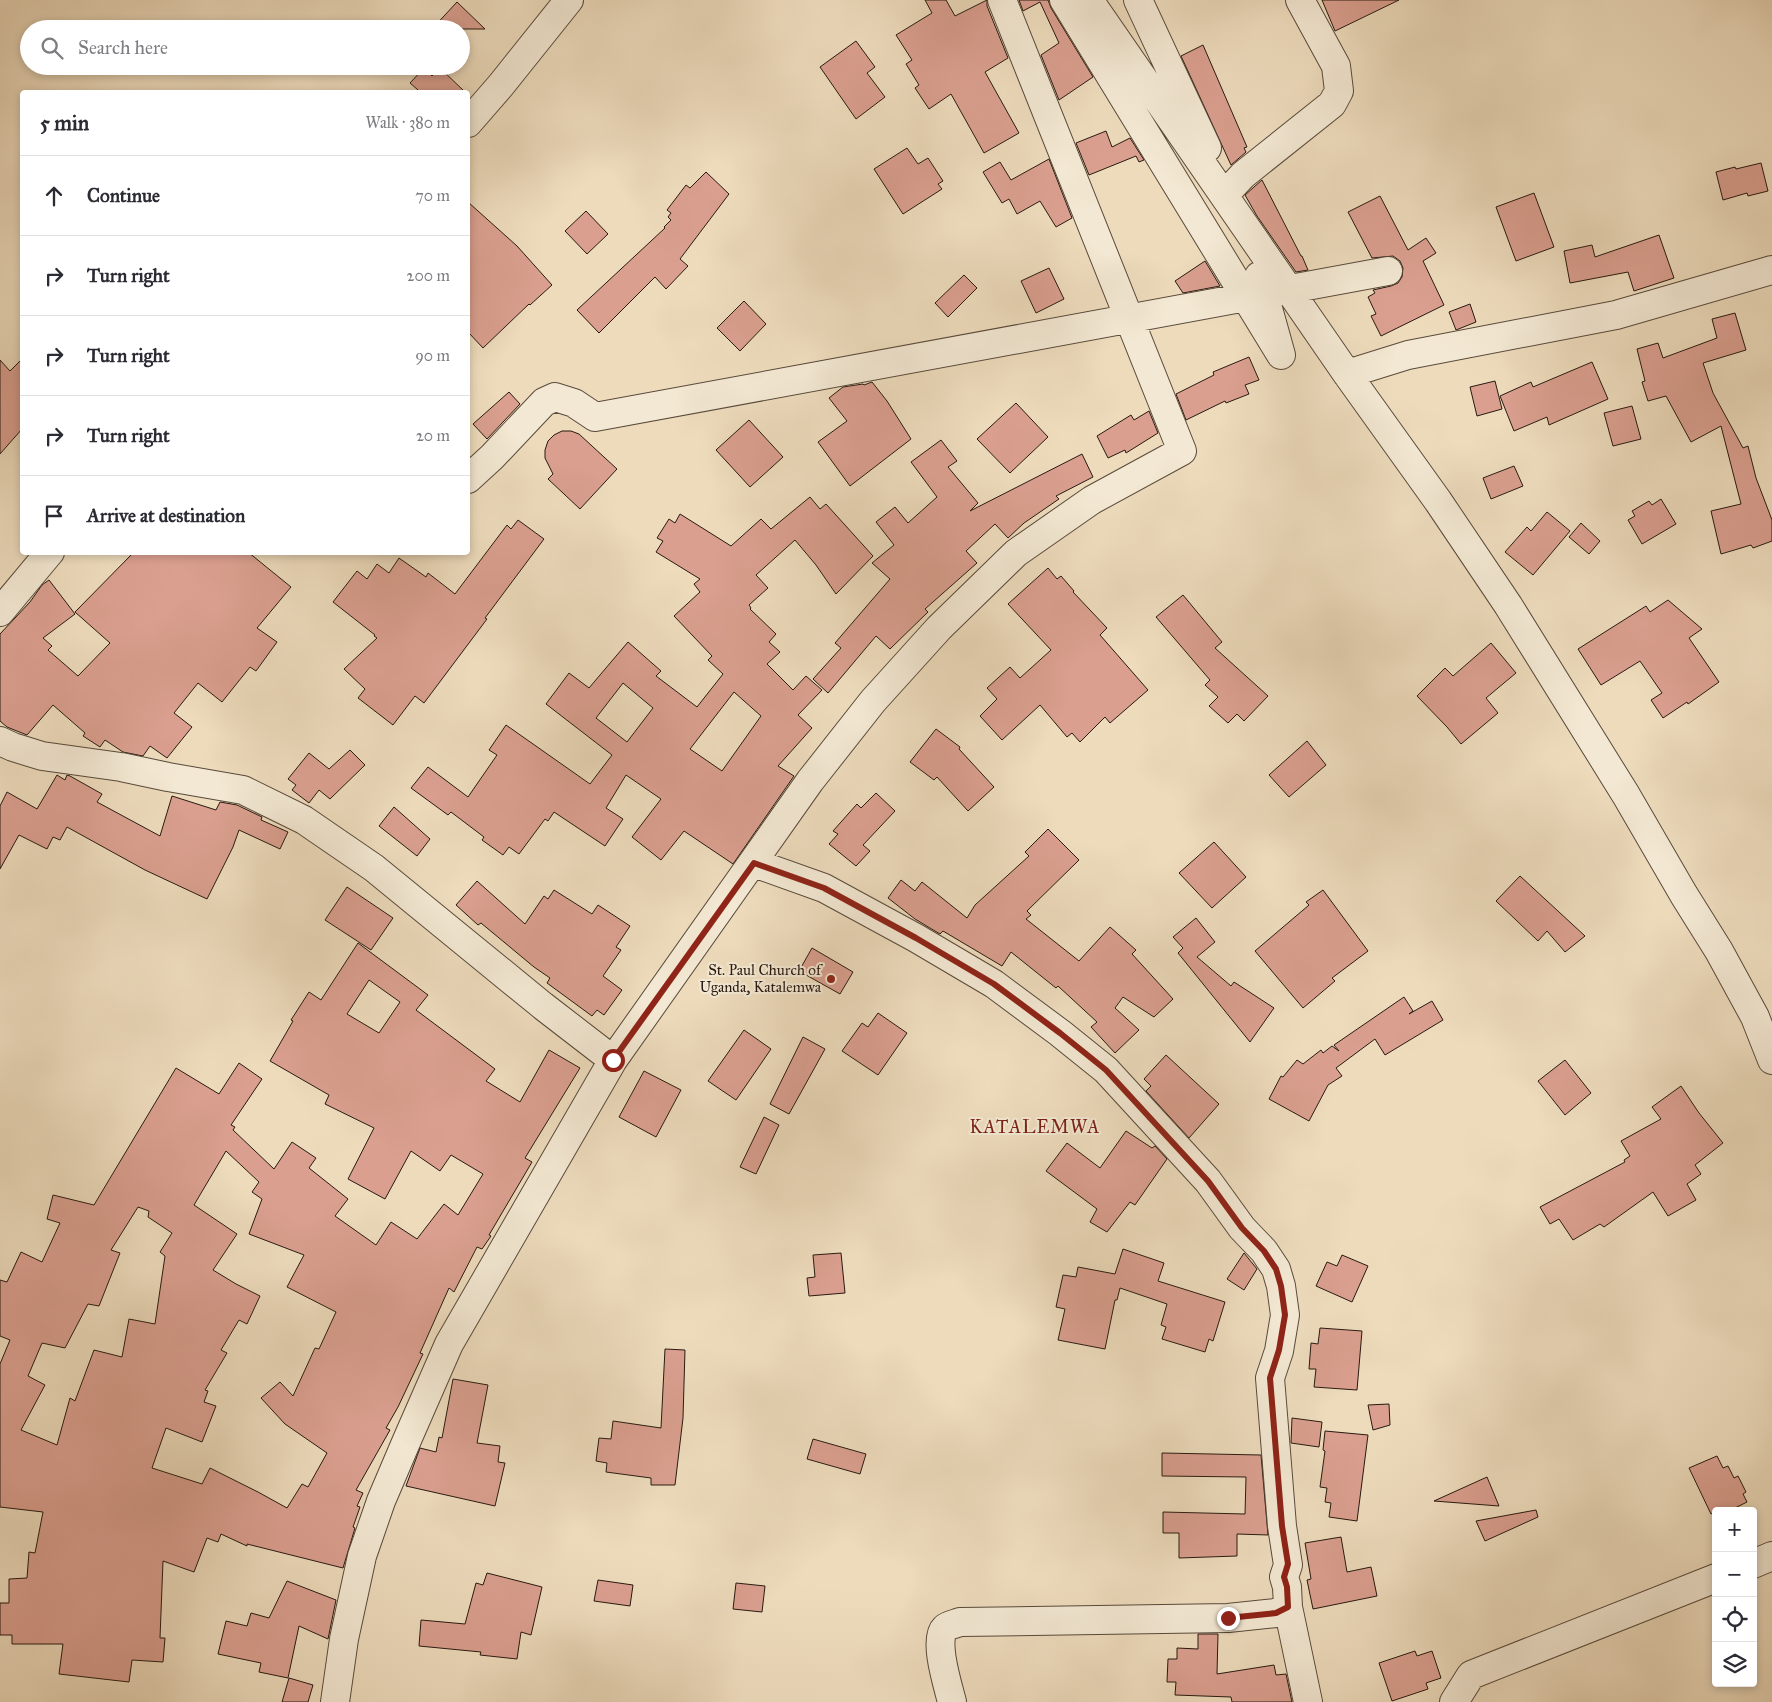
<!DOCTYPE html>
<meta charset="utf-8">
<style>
body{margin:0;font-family:"IM FELL Great Primer",serif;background:#f2f2f3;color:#2b2b33}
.controls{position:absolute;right:15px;bottom:15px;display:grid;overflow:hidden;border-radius:5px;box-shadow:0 2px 8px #0003}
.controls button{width:45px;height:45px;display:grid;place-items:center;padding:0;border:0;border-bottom:1px solid #e1e1e2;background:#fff;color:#2b2b33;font:25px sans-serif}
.stop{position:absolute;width:15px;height:15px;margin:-11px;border:4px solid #8f2418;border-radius:50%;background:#fff}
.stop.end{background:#8f2418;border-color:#fff;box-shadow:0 1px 5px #0008}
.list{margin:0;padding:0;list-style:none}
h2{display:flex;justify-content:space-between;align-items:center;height:65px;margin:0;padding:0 20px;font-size:21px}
h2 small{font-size:16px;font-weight:400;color:#7c7c81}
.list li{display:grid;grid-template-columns:32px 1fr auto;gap:15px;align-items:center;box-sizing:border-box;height:80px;padding:0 20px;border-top:1px solid #e1e1e2}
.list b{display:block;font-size:19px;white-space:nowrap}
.list em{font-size:16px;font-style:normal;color:#7c7c81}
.icon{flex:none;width:28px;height:28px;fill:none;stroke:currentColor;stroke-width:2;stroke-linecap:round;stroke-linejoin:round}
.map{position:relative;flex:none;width:1772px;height:1702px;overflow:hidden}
.search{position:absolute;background:#fff;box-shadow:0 2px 8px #0003;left:20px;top:20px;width:450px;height:55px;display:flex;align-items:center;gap:12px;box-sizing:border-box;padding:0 18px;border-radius:28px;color:#7c7c81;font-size:19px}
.panel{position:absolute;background:#fff;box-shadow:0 2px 8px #0003;left:20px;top:90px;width:450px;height:465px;border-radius:5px}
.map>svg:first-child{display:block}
.building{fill:#da9f8f;stroke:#281a10;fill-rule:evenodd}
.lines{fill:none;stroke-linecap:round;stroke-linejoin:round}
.minor-casing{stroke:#594a3b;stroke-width:30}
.minor{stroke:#f3e8d3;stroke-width:28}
.route{stroke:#8f2418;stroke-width:6}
.poi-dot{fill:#8f2418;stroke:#f3e8d3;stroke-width:2}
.labels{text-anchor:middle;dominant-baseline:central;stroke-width:4;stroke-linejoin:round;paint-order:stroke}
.poi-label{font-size:15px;fill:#281a10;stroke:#f3e8d3;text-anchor:end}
.quarter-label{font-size:18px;letter-spacing:1px;fill:#7a1f14;stroke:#f3e8d3}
</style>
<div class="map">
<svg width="1772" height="1702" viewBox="0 0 1772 1702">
<rect width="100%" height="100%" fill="#eddbbc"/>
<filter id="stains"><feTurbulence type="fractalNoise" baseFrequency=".004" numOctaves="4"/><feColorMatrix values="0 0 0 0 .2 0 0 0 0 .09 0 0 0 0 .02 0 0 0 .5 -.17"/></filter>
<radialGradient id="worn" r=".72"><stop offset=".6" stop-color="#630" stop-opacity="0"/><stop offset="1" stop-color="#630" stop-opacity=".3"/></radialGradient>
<path class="building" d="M925,0H946L955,16L987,0V6L1008,58L985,72L1019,133L984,153L951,94L929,109L915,88L919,85L906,64L912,60L896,35L932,13Z
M1019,0H1048L1051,8L1093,77L1059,100L1041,55L1059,43L1040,2L1023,11Z
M1322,0H1399L1335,31Z
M457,2L485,29H432Z
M856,41L875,67L867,73L885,97L856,119L820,67Z
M1203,45L1247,147L1244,148L1246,152L1231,165L1181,56Z
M424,68L432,76L440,68L465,92H415L418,90L410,83Z
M1106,131L1112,147L1130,138L1144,160L1139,162L1136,156L1089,175L1076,143Z
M907,148L918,164L928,158L943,181L938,184L942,189L903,214L874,169Z
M1049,159L1072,218L1056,227L1040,201L1017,214L1009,199L1002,203L983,172L1000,162L1011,180Z
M1761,163L1768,191L1748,196L1747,193L1723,200L1716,172L1735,167L1736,169Z
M706,172L729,194L680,259L688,266L666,289L655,277L599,333L577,310L665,228L664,227L671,220L668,217L671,213L667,210L686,185L690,188Z
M1262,180L1301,256H1302L1308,270L1296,272L1257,216L1245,195Z
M1534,193L1554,247L1516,261L1496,207Z
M1380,196L1408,250L1426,238L1436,253L1423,261L1444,305L1381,336L1371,316L1376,314L1368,297L1375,293L1373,290L1391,286L1398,283L1402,277L1403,268L1400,261L1393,256L1372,258L1348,212Z
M468,202L517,246L552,285L530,305L529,304L483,348L468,332Z
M586,211L608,234L587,254L565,231Z
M1659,235L1674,278L1634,291L1628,272L1570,283L1564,251L1592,245L1595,257Z
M1205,261L1220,286L1183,293L1175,281Z
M1049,268L1064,299L1036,313L1021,281Z
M964,275L977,288L948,317L935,303Z
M744,301L766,324L740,351L717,328Z
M1470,304L1476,322L1456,330L1449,312Z
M1735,313L1746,350L1703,363L1713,393L1743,448L1748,446L1756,478L1772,520V541L1753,548L1751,545L1721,554L1711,511L1741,504L1721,426L1691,442L1666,396L1648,401L1642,382L1645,381L1637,349L1658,343L1663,358L1717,338L1712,319Z
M1249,357L1259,380L1245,385L1249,394L1226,403L1225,401L1186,420L1176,394L1214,375L1213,372Z
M22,359V429L0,454V360L10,371Z
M1592,362L1608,399L1549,425L1547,417L1514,431L1500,396L1531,382L1533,387Z
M1495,381L1502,409L1477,416L1470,387Z
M872,382L887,401L911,439L850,486L818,442L847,421L829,398L843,387L863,384L864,385Z
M509,392L520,404L487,439L473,424Z
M1016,403L1048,437L1010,473L977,439Z
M1632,406L1641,439L1613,446L1604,413Z
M1149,411L1158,433L1126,453L1125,450L1108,458L1097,436L1131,415L1134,420Z
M749,420L783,457L750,487L716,450Z
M562,431H571L579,434L617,469L580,509L548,479L553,474L545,458V450L548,441L554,435Z
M941,440L957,461L948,467L978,503L970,511L1082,454L1093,477L1056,496L1059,499L1024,523L1008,538L995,524L966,551L977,563L925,609L928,612L890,649L876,636L828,693L813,679L841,648L835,643L890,579L872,563L894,545L876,522L895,507L908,523L937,497L911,462Z
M1514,466L1523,486L1491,499L1483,478Z
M810,497L820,509L826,504L873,556L836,594L816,565L795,540L756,575L768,588L749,605L751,608L750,609L776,634L769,642L780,652L767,664L793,690L806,676L822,690L798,715L812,728L778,766L794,776L733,864L684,831L661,860L632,837L661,799L626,775L606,808L623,819L605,846L554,812L548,821L545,819L519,854L509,847L503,855L482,840L484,837L451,812L448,815L411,788L428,767L468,797L497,755L489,750L506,725L590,784L612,755L546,704L569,673L589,688L628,642L661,671L656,676L697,707L723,674L708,660L712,656L674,616L700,592L694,584L700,579L656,552L663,541L657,538L669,519L675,523L680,514L731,546L761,519L771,529ZM623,683L653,708L627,742L596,718ZM734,692L761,716L722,771L690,749Z
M1661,499L1676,524L1642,544L1628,520L1635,516L1632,511L1649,501L1652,505Z
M1547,512L1570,531L1533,575L1505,552L1527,527L1531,531Z
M518,520L544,539L485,618L487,619L424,703L415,696L393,725L358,698L365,689L344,669L377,638L374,636L375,635L333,602L357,571L367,579L377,564L389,573L399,558L426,577L428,573L455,594L507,525L511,529Z
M1581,523L1600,541L1589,554L1569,537Z
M134,552H248L291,587L257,628L277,642L256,671L250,667L222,702L198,683L174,713L192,727L167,758L150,746L143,756L123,752L105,740L100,747L83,736L85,733L53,705L27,735L7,727L0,721V634L30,602L42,585L49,580L75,614L43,638L52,646L48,650L78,676L110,643L75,612Z
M1048,568L1057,579L1061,576L1074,591L1073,592L1107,628L1100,635L1148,690L1110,723L1105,717L1080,742L1072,733L1067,737L1040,705L1002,740L980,716L997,699L987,688L1010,667L1020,678L1051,650L1008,604Z
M1183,595L1222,642L1215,648L1268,696L1244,721L1237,714L1228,723L1209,706L1218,697L1205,685L1210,680L1156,617Z
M1668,600L1702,629L1689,638L1719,682L1688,704L1687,702L1663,718L1651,700L1662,693L1640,661L1601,685L1578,649L1646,606L1650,612Z
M1491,643L1516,673L1486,698L1498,713L1461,744L1447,727L1417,696L1445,668L1453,676Z
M936,729L960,747L959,749L994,787L968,811L937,777L934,780L910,762Z
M1307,741L1326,765L1289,797L1269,775Z
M350,750L365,765L330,799L319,790L309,803L292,790L296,785L288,779L309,753L329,769Z
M57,775L65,780L67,775L70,776L102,794L97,802L160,836L172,796L216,810L220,802L237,805L262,817L261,820L288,832L280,849L239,830L233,847L207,899L145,870L67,827L60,840L53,837L47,849L19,835L0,869V806L7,792L37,809Z
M876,793L895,811L863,845L870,851L856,866L829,844L838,834L833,831L857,804L861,808Z
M394,807L430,839L417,856L379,826Z
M1048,829L1079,860L1027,911L1031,915L1026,919L1079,961L1110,927L1136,950L1132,954L1173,999L1154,1017L1123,997L1115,1008L1139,1030L1115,1053L1091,1027L1097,1022L1058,986L1056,988L1011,952L1002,966L943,931L940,934L915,919L888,898L901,880L915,891L922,882L967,918L975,905L1029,856L1025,852Z
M1214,842L1246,877L1212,908L1179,873Z
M1520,876L1585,936L1565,952L1547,931L1538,941L1496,901Z
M477,881L525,924L544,896L548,899L554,890L592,914L598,905L630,926L616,947L621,950L603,976L622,990L604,1015L597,1010L592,1016L547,983L550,978L534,967L481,923L478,925L456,905Z
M347,887L393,918L371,950L325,920Z
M1323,890L1368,951L1332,978L1335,981L1303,1008L1255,951L1309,905L1306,902Z
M1196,918L1215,942L1197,957L1231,986L1234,982L1274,1008L1250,1042L1178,953L1183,948L1173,937Z
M358,943L428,995L416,1010L495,1069L486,1081L520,1102L549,1050L580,1068L525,1158L532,1162L489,1235L491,1236L482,1249L477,1247L454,1292L449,1288L420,1353L423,1354L398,1407L386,1428L390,1430L356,1490L363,1493L357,1506L360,1507L353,1527L355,1528L343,1568L247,1544V1546L221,1534L218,1542L207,1538L194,1572L163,1561L160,1638H165L163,1662L132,1660L129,1682L59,1674L63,1644H12V1635H0V1603H9V1579L27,1578L29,1552L35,1553L43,1512L0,1507V1364L10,1340L0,1336V1280L7,1282L21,1252L42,1262L60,1223L47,1219L53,1195L94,1205L176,1068L219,1094L239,1063L262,1079L231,1125L235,1127L233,1130L274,1169L292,1142L316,1158L309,1168L348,1199L335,1216L376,1245L391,1222L417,1239L444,1204L458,1215L483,1174L451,1155L440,1171L411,1151L385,1199L348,1179L374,1128L325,1104L329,1095L270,1061L293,1021L291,1020L309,992L321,1000ZM369,980L400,1002L379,1033L347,1014ZM226,1151L259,1182L252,1192L262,1199L249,1234L304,1255L287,1287L336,1312L319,1349L315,1348L293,1396L280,1382L261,1398L285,1424L327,1453L308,1487L302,1484L287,1508L258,1492L210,1468L202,1484L152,1468L166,1428L202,1442L216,1406L204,1402L208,1391L205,1390L227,1353L221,1350L239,1320L247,1324L260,1296L236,1284L213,1270L237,1234L194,1205ZM138,1207L149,1211L148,1217L172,1233L160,1252L165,1256L155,1324L129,1319L122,1357L94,1350L75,1401L70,1398L57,1445L21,1430L45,1385L28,1376L42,1343L65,1348L88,1304L99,1306L120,1253L111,1250Z
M812,948L853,972L840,994L799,971Z
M1404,997L1413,1011L1409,1014L1432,1001L1443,1020L1385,1055L1375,1039L1336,1068L1342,1076L1328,1085L1309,1121L1269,1099L1281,1076L1283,1077L1297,1060L1303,1064L1321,1050L1323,1053L1332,1046L1339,1051L1334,1045Z
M878,1013L907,1033L878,1075L842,1051L862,1023L868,1027Z
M744,1030L771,1049L736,1100L708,1081Z
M803,1037L825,1049L789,1114L770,1104Z
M1166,1055L1219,1104L1189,1138L1146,1091L1151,1086L1144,1079Z
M1565,1060L1591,1093L1565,1115L1538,1081Z
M644,1071L681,1090L656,1137L619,1117Z
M1681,1086L1699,1113L1723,1143L1695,1165L1701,1174L1687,1184L1696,1200L1668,1216L1653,1192L1604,1227L1600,1224L1573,1240L1559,1219L1550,1224L1540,1207L1625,1162L1624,1160L1630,1156L1621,1141L1661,1119L1652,1107Z
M764,1117L779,1125L756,1174L740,1167Z
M1126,1131L1152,1148L1155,1146L1167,1159L1135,1205L1130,1202L1107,1232L1090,1222L1097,1209L1046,1171L1067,1143L1100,1168Z
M1123,1249L1164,1263L1158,1281L1225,1302L1213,1341L1209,1339L1205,1352L1162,1339L1166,1327L1161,1325L1167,1304L1120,1288L1117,1300H1115L1105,1349L1058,1340L1065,1309L1056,1307L1063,1275L1076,1277L1078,1267L1115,1274Z
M841,1253L845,1293L809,1296L807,1278L815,1277L813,1255Z
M1244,1253L1257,1269L1244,1290L1227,1279Z
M1342,1255L1368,1266L1352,1302L1316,1286L1327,1262L1337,1266Z
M1320,1328L1362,1331L1357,1390L1314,1387L1316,1369H1309L1311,1343L1318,1344Z
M665,1349L685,1350L683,1418L675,1485H651V1478L606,1472L607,1463L596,1461L599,1438L611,1439L613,1421L661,1428Z
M453,1379L488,1385L477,1443L500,1446L498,1462L505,1463L495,1506L406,1486L420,1448L436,1452L439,1437L442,1438Z
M1389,1404L1390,1425L1373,1430L1368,1405Z
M1292,1418L1322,1422L1319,1447L1291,1443Z
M1325,1431L1368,1435L1357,1521L1329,1517L1331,1503L1325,1502L1327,1488L1320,1487L1325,1451L1323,1450Z
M813,1439L866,1454L860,1474L807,1459Z
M1162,1453L1261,1455L1268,1535L1237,1534V1556L1179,1558V1533H1163V1512L1245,1514L1246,1477L1162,1476Z
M1717,1456L1723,1468L1728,1466L1734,1478L1738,1476L1746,1492L1743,1494L1747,1502L1729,1511H1716L1711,1514L1689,1468Z
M1487,1477L1499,1506L1434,1501Z
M1536,1510L1538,1517L1485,1541L1476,1521Z
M1341,1537L1347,1572L1371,1567L1377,1596L1313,1609L1307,1580L1311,1579L1305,1543Z
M487,1573L542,1587L531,1635L521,1632L517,1659L480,1655L481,1652L419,1646L421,1620L465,1624L476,1583L483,1585Z
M598,1580L633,1585L630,1606L594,1601Z
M287,1581L336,1600L328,1639L299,1626L288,1678L259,1672L261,1663L218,1654L226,1621L247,1626L251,1613L269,1618Z
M736,1583L765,1586L762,1612L733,1609Z
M1198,1634H1218L1217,1674L1274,1665L1276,1675L1286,1674L1292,1702H1232L1231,1697L1175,1695L1176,1682H1167L1168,1659H1177V1648L1198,1649Z
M1415,1651L1417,1656L1432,1651L1441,1678L1426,1683L1428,1689L1392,1701L1379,1663Z
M289,1678L313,1685L308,1702H282Z"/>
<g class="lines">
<g class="minor-casing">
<path id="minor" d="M1064,0L1281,355L1259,276
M1089,0L1347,374L1438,501L1508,605L1626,795L1684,895L1719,951L1755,1017L1772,1060
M1138,0L1207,148
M468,123L501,85L569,0
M1228,191L1243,175L1332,104L1339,91L1336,66L1300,0
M1347,374L1408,355L1616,315L1772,270
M468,479L492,457L544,402L555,397L574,403L595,417L1388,271
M0,612L50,552
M0,741L13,747L42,756L121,767L168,777L243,790L304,820L374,868L543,1006L613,1060
M754,863L824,888L916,938L994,984L1060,1033L1106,1070L1208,1181L1242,1228L1264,1251L1276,1269L1281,1286L1285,1315L1279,1351L1270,1378L1282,1526L1288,1565L1284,1577L1287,1587L1288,1607L1276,1613L1228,1618L960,1622C955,1624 948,1625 945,1628C933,1639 948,1686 952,1702
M1753,1564L1772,1556
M1288,1607L1308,1702
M335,1702L344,1639L362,1556L381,1501L407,1440L449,1344L613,1060L810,781L873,701L939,628L1016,553L1092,500L1182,451L1002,0
M1454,1702L1471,1675L1716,1578"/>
</g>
<use href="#minor" class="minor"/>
</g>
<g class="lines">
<path class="route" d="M613,1060L754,863L824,888L916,938L994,984L1060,1033L1106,1070L1208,1181L1242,1228L1264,1251L1276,1269L1281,1286L1285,1315L1279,1350L1270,1378L1282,1526L1288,1564L1284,1577L1287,1587L1288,1607L1276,1613L1228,1618"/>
</g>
<circle class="poi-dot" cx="831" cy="979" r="5"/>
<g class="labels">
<g class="poi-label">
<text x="821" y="970">St. Paul Church of<tspan x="821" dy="17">Uganda, Katalemwa</tspan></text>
</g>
<g class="quarter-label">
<text x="1035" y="1127">KATALEMWA</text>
</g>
</g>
<rect width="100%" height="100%" filter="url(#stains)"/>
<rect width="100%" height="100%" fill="url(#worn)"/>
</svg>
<div class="controls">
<button>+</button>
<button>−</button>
<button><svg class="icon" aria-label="locate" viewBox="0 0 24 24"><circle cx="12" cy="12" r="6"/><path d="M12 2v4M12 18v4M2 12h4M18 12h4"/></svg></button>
<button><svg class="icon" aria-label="layers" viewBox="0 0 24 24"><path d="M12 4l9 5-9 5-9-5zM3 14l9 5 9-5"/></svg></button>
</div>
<div class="stop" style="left:613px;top:1060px"></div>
<div class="stop end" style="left:1228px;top:1618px"></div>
<div class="search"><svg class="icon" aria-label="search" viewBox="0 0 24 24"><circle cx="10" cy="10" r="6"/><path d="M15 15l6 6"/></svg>Search here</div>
<section class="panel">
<h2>5 min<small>Walk · 380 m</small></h2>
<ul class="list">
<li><svg class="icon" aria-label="ahead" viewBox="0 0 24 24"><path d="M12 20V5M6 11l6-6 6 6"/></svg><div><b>Continue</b></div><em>70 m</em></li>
<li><svg class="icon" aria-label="right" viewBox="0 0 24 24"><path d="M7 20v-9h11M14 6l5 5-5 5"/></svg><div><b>Turn right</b></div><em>200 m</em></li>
<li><svg class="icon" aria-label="right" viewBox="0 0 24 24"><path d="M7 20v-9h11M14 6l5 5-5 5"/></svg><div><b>Turn right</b></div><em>90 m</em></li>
<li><svg class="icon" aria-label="right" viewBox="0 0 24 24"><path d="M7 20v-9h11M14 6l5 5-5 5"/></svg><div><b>Turn right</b></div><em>20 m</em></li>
<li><svg class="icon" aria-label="arrive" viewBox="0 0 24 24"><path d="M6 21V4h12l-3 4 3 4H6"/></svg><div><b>Arrive at destination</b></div></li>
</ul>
</section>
</div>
